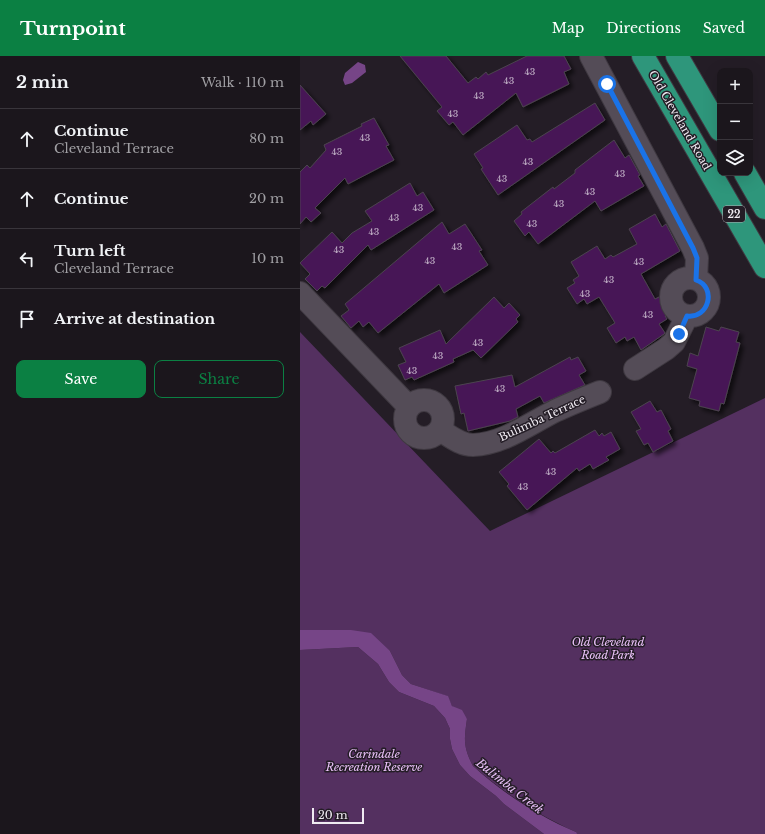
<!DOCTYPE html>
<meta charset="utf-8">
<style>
body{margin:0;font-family:"Libre Baskerville",serif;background:#282329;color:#f1f3f6}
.controls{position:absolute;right:12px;top:12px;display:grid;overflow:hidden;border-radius:8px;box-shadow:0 4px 16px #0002}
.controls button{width:36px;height:36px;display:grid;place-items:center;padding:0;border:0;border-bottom:1px solid #39353b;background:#1b161c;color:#f1f3f6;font:20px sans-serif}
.scale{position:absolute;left:12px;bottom:10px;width:52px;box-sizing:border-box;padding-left:4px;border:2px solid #efeaf1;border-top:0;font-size:11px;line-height:14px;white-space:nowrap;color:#efeaf1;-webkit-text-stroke:3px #241d26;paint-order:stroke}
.stop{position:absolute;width:12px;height:12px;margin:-9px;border:3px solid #1a73e8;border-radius:50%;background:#fff}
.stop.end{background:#1a73e8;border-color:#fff;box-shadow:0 1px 4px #0008}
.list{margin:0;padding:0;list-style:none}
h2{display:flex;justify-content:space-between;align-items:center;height:52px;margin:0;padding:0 16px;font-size:17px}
h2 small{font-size:13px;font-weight:400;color:#a09fa3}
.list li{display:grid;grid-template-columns:26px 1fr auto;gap:12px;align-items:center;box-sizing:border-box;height:60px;padding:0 16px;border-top:1px solid #39353b}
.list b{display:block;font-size:15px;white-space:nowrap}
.list p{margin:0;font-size:13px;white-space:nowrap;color:#a09fa3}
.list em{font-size:13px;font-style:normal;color:#a09fa3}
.actions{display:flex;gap:8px;padding:12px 16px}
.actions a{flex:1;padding:9px 0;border:1px solid #0b8043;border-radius:8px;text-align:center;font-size:14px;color:#0b8043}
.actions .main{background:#0b8043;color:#fff}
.icon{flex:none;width:22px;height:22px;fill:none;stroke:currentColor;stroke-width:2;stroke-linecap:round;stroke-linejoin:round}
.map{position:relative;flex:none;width:465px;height:778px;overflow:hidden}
header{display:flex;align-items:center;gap:24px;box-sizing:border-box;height:56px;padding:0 20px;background:#0b8043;color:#fff}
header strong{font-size:19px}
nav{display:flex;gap:22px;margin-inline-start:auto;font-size:14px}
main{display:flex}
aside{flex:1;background:#1b161c}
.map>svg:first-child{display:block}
.green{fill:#543060}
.water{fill:#764587}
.building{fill:#471556;stroke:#4c444f;filter:url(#shadow)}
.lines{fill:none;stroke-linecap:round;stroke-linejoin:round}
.minor-casing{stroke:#3f3941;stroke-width:24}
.highway-casing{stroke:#3f3941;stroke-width:24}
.minor{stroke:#544c57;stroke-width:22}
.highway{stroke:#2e967b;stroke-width:22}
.route{stroke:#1a73e8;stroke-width:5}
.labels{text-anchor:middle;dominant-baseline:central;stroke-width:3;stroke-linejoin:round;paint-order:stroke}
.number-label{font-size:9px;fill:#c5b5ca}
.shield{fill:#241d26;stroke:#b2acb4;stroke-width:1}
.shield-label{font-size:10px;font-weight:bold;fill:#efeaf1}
.street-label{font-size:11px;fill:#efeaf1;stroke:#241d26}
.park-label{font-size:11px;font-style:italic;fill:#ecc3fb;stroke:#241d26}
.water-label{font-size:12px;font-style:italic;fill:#e8bff7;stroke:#241d26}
</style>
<header>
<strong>Turnpoint</strong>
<nav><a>Map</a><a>Directions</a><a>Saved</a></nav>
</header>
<main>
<aside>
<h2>2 min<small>Walk · 110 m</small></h2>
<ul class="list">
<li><svg class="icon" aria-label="ahead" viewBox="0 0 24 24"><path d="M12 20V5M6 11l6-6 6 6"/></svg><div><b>Continue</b><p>Cleveland Terrace</p></div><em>80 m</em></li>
<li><svg class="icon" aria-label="ahead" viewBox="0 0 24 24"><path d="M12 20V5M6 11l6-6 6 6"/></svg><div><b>Continue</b></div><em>20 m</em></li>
<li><svg class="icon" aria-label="left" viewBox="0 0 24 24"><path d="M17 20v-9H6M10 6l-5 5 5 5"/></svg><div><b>Turn left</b><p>Cleveland Terrace</p></div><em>10 m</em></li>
<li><svg class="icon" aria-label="arrive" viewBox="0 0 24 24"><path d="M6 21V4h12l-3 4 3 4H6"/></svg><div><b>Arrive at destination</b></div></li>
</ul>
<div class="actions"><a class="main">Save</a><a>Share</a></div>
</aside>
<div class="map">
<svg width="465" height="778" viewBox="0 0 465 778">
<defs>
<filter id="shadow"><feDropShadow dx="3.5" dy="3.5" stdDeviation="2" flood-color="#0009"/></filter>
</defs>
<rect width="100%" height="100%" fill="#241d26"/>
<path class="green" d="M0,276L190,475L465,342V778H276V776C238,759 204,737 173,710C163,691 164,683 167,663L152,650L147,640L111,628L102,619L90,595L0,574Z
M58,591L78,608L89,626L99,636L134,650L145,662L150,673V683L152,693L160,709L170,720L196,740L204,748L244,778H0V594Z"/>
<path class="water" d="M58,6L65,9L66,16L52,27L45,29L43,24L45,17Z
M0,574H51L71,577L90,595L102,619L111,628L148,640L152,650L162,654L167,663C164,683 163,691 173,710C203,737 238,760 276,776L277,778H244L204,748L196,740L170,720L160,709L152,693L150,683V673L145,662L134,650L99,636L89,626L78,608L58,591L0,594Z"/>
<path class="building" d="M100,0H146L168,27L176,21L178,23L186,16L188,19L227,0H264L271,13L264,16L269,28L223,51L216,37L163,79L153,66L149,69L137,55L142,51Z
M0,29L26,58L13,69L11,65L0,74Z
M295,47L305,64L198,139L181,113L183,112L174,98L217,69L227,84L230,83L232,86Z
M74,62L89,89L86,90L94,104L48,128L45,122L15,152L21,157L11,166L6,161L0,168V116L7,109L10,112L26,94L24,89L62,70L61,68Z
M314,84L325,102L329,99L340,119L338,120L344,130L301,155L295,145L238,188L229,176L225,180L214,165L222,158L221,156L253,131L254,133L275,117V114Z
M110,127L117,140L123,136L134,154L71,194L68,189L25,232L22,230L17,235L5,223L10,218L0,207L32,176L42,187L52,177L72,165L65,155Z
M355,158L362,171L366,168L380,195L341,218L355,243L363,239L373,256L365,260L367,263L359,268L365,277L364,278L341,294L334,281L327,285L325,281L316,287L307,272L315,267L299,241L287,248L284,243L277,248L267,232L275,227L273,224L279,220L271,206L297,190L305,203L311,199L313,201L337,188L329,173Z
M142,166L149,178L165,168L182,194L179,195L188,209L144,237L139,228L78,277L69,266L63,271L59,265L51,272L41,260L49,254L45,248Z
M194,241L204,252L209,247L220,259L216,263L218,266L181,302L173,294L153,303L154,306L114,324L112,321L105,324L98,309L106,306L99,292L140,274L146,288Z
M406,271L419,275L421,271L439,276L436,286L440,287L424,348L421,347L419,355L399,350L400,345L389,342L397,313L387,310L390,297L398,300Z
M270,301L271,304L278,301L286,315L279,319L285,329L244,347L240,340L216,353L218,361L210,365L168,375L164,357L161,358L155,330L212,319L215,331Z
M350,345L357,356L361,354L371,373L368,375L373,385L353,396L348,387L344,389L336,375L341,373L331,356Z
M295,374L299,380L302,377L304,380L311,376L320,393L306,401L309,404L293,413L290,408L279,415L277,412L227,454L207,430L209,428L199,416L239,383L251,397L253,395L255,397Z"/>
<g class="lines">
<g class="minor-casing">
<path id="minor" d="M291,0L393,192L397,202L396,223
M371 241a19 19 0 1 1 38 0a19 19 0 1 1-38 0Z
M0,237L109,351
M335,313L366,293L374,286L387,260
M105 363a19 19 0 1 1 38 0a19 19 0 1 1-38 0Z
M140,374C150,380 160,389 173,389C203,388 229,368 255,355C270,348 285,342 300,336"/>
</g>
<g class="highway-casing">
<path id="highway" d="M343,0L465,211
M377,0L420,74
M445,117L465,152"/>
</g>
<use href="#minor" class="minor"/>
<use href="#highway" class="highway"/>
</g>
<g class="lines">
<path class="route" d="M307,28L393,192L397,202L396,224C417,231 409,263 387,260L379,278"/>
</g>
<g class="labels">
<g class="number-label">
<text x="230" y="15">43</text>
<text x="209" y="24">43</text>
<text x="179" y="39">43</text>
<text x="153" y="57">43</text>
<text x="65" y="81">43</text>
<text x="37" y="95">43</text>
<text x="228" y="105">43</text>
<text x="320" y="117">43</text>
<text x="202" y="122">43</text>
<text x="290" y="135">43</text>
<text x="259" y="147">43</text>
<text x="118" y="151">43</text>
<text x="94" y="161">43</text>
<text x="232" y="167">43</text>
<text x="74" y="175">43</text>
<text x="157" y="190">43</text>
<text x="39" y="193">43</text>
<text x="130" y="204">43</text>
<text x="339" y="205">43</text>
<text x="309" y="223">43</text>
<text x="285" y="237">43</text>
<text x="348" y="258">43</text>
<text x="178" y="286">43</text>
<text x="138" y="299">43</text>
<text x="112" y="314">43</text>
<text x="200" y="332">43</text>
<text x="251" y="415">43</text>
<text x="223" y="430">43</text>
</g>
<rect class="shield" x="423" y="150" width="22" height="16" rx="3"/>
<g class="shield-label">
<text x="434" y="158">22</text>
</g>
<g class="street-label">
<text transform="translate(380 64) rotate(60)">Old Cleveland Road</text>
<text transform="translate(242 362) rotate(-25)">Bulimba Terrace</text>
</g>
<g class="park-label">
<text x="308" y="586">Old Cleveland<tspan x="308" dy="13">Road Park</tspan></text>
<text x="74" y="698">Carindale<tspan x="74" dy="13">Recreation Reserve</tspan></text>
</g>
<g class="water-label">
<text transform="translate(210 730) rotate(38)">Bulimba Creek</text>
</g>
</g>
</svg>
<div class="controls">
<button>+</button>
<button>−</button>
<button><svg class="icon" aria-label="layers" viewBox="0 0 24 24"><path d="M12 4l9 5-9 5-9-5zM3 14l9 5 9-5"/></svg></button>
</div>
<div class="scale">20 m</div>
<div class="stop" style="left:307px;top:28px"></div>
<div class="stop end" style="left:379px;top:278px"></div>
</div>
</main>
